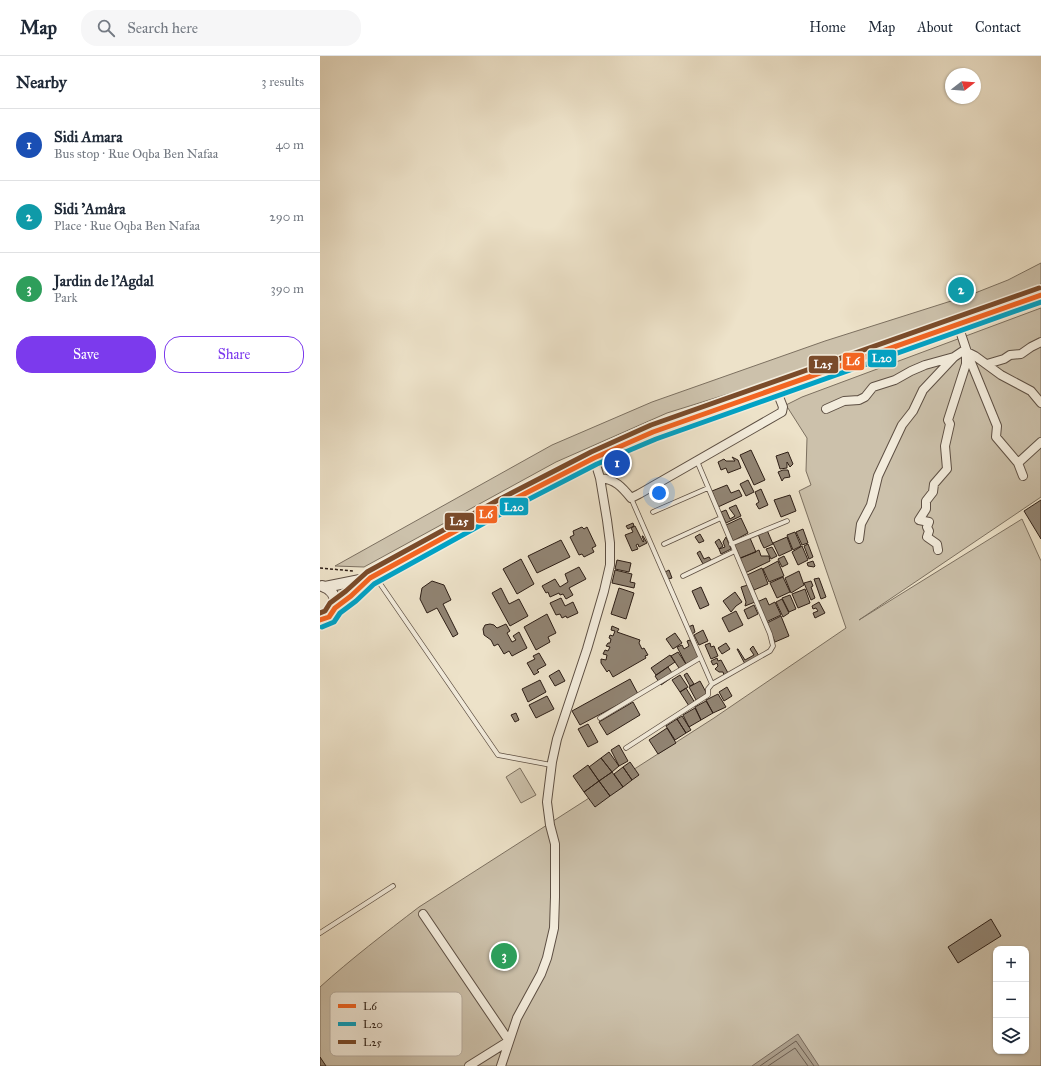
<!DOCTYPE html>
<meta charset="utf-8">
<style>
body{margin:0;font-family:"IM FELL Great Primer",serif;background:#f6f6f7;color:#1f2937}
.controls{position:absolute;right:12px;bottom:12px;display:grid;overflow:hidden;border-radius:8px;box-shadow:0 1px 3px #0004}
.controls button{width:36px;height:36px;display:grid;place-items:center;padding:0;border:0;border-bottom:1px solid #e0e1e3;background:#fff;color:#1f2937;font:20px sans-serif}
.compass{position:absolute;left:625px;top:12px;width:36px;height:36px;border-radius:50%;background:#fff;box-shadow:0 1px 3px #0004;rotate:73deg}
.you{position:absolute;left:339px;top:437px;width:14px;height:14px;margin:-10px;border:3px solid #fff;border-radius:50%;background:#1a73e8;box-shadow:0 0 0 6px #1a73e833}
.badge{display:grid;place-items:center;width:26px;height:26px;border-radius:50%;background:#7c3aed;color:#fff;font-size:13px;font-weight:700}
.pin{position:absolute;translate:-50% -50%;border:2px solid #fff;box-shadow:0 1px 4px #0006}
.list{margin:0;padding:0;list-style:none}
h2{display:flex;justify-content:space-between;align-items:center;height:52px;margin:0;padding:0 16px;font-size:17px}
h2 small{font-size:13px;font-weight:400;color:#747a83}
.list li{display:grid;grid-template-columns:26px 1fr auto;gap:12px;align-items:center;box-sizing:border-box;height:72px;padding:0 16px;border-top:1px solid #e0e1e3}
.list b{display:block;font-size:15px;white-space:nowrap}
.list p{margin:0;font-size:13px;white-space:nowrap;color:#747a83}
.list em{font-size:13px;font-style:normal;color:#747a83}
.actions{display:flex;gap:8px;padding:12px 16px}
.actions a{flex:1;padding:9px 0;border:1px solid #7c3aed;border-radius:16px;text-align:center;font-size:14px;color:#7c3aed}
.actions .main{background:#7c3aed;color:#fff}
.icon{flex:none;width:22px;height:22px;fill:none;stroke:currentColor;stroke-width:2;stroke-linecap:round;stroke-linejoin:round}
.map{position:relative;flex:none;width:721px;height:1010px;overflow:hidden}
header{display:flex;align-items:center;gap:24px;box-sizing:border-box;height:56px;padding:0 20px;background:#fff;border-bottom:1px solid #e0e1e3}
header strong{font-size:19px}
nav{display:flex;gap:22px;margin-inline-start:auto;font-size:14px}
.search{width:280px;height:36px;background:#f6f6f7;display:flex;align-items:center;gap:10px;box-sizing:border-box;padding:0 14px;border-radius:16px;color:#747a83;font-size:15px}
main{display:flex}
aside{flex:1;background:#fff}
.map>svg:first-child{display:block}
.green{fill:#ccc1ab;stroke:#7c7060;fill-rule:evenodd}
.water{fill:#ac9f8c;stroke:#796b5d}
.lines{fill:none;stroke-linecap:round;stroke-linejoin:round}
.shore{stroke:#6c5e51;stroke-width:1}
.building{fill:#918473;stroke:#2d1e16}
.service-casing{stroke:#5d4f43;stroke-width:5.5}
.minor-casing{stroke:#5d4f43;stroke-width:10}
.tertiary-casing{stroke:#5d4f43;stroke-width:12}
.path{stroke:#2d1e16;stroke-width:1.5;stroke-dasharray:3 2;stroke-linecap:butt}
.service{stroke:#f3ecdc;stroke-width:4}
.minor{stroke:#f3ecdc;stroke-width:8}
.tertiary{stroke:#f3ecdc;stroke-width:10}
.bus-1-casing{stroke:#f3ecdc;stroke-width:8}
.bus-2-casing{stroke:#f3ecdc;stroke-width:8}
.bus-3-casing{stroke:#f3ecdc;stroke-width:8}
.bus-1{stroke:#f26522;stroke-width:5}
.bus-2{stroke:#02a2c5;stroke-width:5}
.bus-3{stroke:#7a4b2a;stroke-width:5}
.key{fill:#f3ecdc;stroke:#b8aea1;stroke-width:1}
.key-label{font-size:11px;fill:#2d1e16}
.line-badge{stroke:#f3ecdc;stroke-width:1.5}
.badge-label{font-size:11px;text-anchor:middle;font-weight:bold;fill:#fff}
</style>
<header>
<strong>Map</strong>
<div class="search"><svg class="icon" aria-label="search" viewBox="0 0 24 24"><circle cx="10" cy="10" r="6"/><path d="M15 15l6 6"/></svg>Search here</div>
<nav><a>Home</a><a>Map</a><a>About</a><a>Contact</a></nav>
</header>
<main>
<aside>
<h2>Nearby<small>3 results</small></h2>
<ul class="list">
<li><span class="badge" style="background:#1a4fb4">1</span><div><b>Sidi Amara</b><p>Bus stop · Rue Oqba Ben Nafaa</p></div><em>40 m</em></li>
<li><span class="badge" style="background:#0f9aa8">2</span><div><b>Sidi 'Amâra</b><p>Place · Rue Oqba Ben Nafaa</p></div><em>290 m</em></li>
<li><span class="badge" style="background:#2e9e5b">3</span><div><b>Jardin de l'Agdal</b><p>Park</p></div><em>390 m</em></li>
</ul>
<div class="actions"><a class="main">Save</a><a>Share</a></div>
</aside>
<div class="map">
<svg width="721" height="1010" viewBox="0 0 721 1010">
<rect width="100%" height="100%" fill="#ede2c9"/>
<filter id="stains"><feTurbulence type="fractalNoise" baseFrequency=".005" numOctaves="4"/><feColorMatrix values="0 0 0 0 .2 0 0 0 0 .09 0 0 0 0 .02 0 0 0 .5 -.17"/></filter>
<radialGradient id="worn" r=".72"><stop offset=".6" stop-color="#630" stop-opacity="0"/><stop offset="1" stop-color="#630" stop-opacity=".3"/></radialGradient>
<path class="green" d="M721,207V228L693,240L453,324L347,357L236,406L44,511L15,510L232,389L332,346L505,285L650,239L688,224Z
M721,252V441L539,564L702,463L721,505V1010H0V931C31,903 65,877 99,851L394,662L526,572L479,435L491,429L486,415L487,382L466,349L482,341ZM676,893H706V995H676Z
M200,712L216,739L201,747L186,721Z"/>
<path class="water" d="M478,978L499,1010H432Z"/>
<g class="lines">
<path class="shore" d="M440,1010L476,985L494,1010
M448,1010L475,992L488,1010"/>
</g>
<path class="building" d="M645,225L649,239L636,243L632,229Z
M431,394L445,424L434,429L420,399Z
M468,396L473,408L470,411L467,406V412L460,413L456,400Z
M412,401L418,404L421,412L408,417L406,412L401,414L398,406L404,403L406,405H415Z
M463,414H468L470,421L464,422L462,425L458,416Z
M428,424L434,436L426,440L420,428Z
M407,429L411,437L419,434L422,440L398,451L392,435Z
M441,433L448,449L439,453L436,448L439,446L435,436Z
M470,439L476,455L461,461L454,444Z
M721,444V483L704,455Z
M416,449L421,460L406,467L401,456L406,454L410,463L415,460L409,452Z
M421,462L428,477L413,485L406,469Z
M313,467L314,470L308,473L306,470Z
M315,470L323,486L324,485L322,480H323L327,487L319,491L318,488L316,489L318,493L312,495L305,479L313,476L311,472Z
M262,471L264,473L267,471L276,490L272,492L274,496L264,501L262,498L259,499L250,481L254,479L253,475Z
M483,473L488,487L482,489L476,476Z
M447,474L453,488L444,492L441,486L438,478Z
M475,476L481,490L473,494L467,479Z
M380,478L384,485L379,487L375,481Z
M406,481L411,493L401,498L399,493L405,491L403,486Z
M467,481L472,494L459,500L453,487Z
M430,482L436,496L420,502L414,488Z
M399,483L403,490L399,493L395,486Z
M241,484L250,501L217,517L208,500Z
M488,488L493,501L489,503L484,490Z
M482,490L488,504L478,509L472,496Z
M452,491L457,500L451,503L446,493Z
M439,494L441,500H449L450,505L425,517L419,503Z
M380,495L384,503L389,501L391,504L383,508L377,497Z
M464,500L468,508L462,511L458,503Z
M201,503L214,528L197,538L183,513Z
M297,504L311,507L309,516L295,513Z
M458,505L464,520L449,526L443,513Z
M493,505L495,510L494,511L488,510L487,507Z
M259,511L266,523L249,532L253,539L246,543L243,538L240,539L239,537L230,541L228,536L226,537L222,530L235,523L240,531L248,526L245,518Z
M442,512L448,528L434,534L427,519Z
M295,514L312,518L310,526L315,527L314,532L292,527Z
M349,514L352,522L348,523L345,516Z
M479,515L484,529L471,537L465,522Z
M463,521L470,536L457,542L450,527Z
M499,522L506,541L501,543L494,523Z
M112,525L124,529L131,544L123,548L138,578L133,581L117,552L107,557L100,543L102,532Z
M491,525L493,530L491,531L495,542L491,544L484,527Z
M428,529L435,546L425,550L426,546L421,531Z
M381,531L389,549L380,553L372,535Z
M181,532L189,548L199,543L208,560L190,570L172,537Z
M299,532L314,537L306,563L291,558Z
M485,533L490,547L478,552L472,538Z
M415,536L422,546L416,550L411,556L403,545Z
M470,539L476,553L469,556L462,542Z
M241,542L245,550L253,546L258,557L247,562L246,560L242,562L240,558L236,559L230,547Z
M446,542L449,549L455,546L461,559L446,566L437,546Z
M462,543L469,557L463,561L456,546Z
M499,546L505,557L495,562L493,557L498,555L496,552L493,553L492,550Z
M434,549L438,558L428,563L424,554Z
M416,555L423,569L409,576L402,562Z
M227,558L236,577L228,581L230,586L216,594L204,571Z
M461,560L469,580L455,586L447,567Z
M170,568L174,569L177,572L186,568L190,575L187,577L192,586L196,584L193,580L199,576L207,592L192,600L189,595L184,598L178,588L174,590L171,584L164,579L163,573L165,569Z
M373,569L375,576L372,578L368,571Z
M292,570L299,573L297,576L320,584L319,587L322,593L324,592L328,599L325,600L326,602L293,621L289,614L287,616L281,607V603L286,604L287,599L283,598L285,594L288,595L290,591L286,590L288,587H290L291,583L289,582L290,579L293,580L295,575L291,574Z
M383,574L388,585L379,589L374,579Z
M355,577L362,587L353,593L346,583Z
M370,584L379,601L366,608L357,591L362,589L364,593L369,590L367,585Z
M390,587L391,591L394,590L398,600L391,603L385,589Z
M406,587L410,593L402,598L398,592Z
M433,590L439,600L425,608L417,593H418L425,604L434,599L430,593Z
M358,596L368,611L361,615L351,600Z
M219,597L226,609L217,614L219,616L214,619L207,607L215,603L213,600Z
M350,599L355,606L336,619L331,612Z
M397,602L398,605L401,604L408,617L404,619L403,616H399L395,613L398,610L397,607L393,609L391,605Z
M348,611L354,620L341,629L335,620Z
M239,614L245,625L235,630L229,620Z
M367,617L374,628L370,630L364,619Z
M360,619L368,631L360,636L352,624Z
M310,623L318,638L260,669L252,655Z
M220,624L226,636L208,646L202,633Z
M380,625L387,638L376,644L369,631Z
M407,631L412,640L404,645L399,636Z
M366,632L375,647L369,650L360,636Z
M398,638L406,651L393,657L386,644Z
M227,640L234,653L216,662L209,649Z
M386,645L393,657L381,664L375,651Z
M313,646L320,659L287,679L279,666Z
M375,652L381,664L369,671L363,659Z
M196,657L199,664L195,666L191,659Z
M362,660L371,674L366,677L357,663Z
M357,663L366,677L355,684L346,670Z
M268,668L278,686L268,691L258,673Z
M347,672L356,687L338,698L329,684Z
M299,689L308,705L299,710L291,694Z
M289,696L299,710L292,716L281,702Z
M281,702L292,716L279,725L269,711Z
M310,706L319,719L312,724L303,711Z
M268,709L279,725L264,736L253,720Z
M303,711L312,724L303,731L294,718Z
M292,716L303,731L290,740L279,725Z
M279,725L290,740L275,751L264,736Z
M671,863L681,880L638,907L628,891Z
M0,1001L6,1010H0Z"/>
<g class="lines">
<g class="service-casing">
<path id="service" d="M311,442L392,628
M333,456L388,432
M344,488L401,462
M411,488L467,465
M56,520L61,529L178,699L231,709
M363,520L415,495
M280,662L380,602
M306,692L388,639V633L392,628L450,595L453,590L450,578L377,405
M0,877L73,830"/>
</g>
<g class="minor-casing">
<path id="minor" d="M638,269L647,296L655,300L681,319L711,335L721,347
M648,299L677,370L676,381L698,407L703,420
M667,308L684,303L690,299L701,298L711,291L721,286
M506,353L524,345L539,344L545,341L553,331L575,324L591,315L605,309L634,301
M698,407L721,386
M280,422C295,423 302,431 311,442L319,438L462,356L463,351L456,333
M539,483L541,468L551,449L558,420L582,369L593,355L603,334L634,301L646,293V308L628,364L630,368L625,390L627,413L614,428L613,436L606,445V453L599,464L609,466L607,471L609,475L607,481L617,488L618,494
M103,858L189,985L149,1010
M181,1010L197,962L221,918L227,902L234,872L235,841V788L230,769L227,746L232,706L237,683L267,593L284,535L290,509V487L287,464L280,422L274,402"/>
</g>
<g class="tertiary-casing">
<path id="tertiary" d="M5,531L50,522L61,517C150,467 239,415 333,376L721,239
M15,552L31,540L50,522
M0,564C19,561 21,536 2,530"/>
</g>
<path class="path" d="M0,512L33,515"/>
<use href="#service" class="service"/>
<use href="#minor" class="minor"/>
<use href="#tertiary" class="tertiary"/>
<g class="bus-1-casing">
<path id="bus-1" d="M0,564L9,561L15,552L31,540L50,522L183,449L274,402L333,376L721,239"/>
</g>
<g class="bus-2-casing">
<path id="bus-2" d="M2,571L14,566L20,557L36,545L54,528L186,455L277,408L336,383L721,246"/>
</g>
<g class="bus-3-casing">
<path id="bus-3" d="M0,557L5,555L10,547L26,535L47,516L180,443L271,396L331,369L719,232"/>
</g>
<use href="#bus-1" class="bus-1"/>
<use href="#bus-2" class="bus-2"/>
<use href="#bus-3" class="bus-3"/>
</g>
<rect x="10" y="936" width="132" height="64" rx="6" class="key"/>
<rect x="18" y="948" width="18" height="4" fill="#f26522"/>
<rect x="18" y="966" width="18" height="4" fill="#02a2c5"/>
<rect x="18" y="984" width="18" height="4" fill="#7a4b2a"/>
<g class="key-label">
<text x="43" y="954">L6</text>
<text x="43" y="972">L20</text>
<text x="43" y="990">L25</text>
</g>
<g class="line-badge">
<rect x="547" y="293" width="30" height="19" rx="4" fill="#02a2c5"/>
<rect x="522" y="296" width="23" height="19" rx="4" fill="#f26522"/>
<rect x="488" y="299" width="31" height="19" rx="4" fill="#7a4b2a"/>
<rect x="179" y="441" width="30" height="19" rx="4" fill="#02a2c5"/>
<rect x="155" y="449" width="23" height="19" rx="4" fill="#f26522"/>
<rect x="124" y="456" width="31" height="19" rx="4" fill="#7a4b2a"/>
</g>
<g class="badge-label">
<text x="562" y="306">L20</text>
<text x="533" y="309">L6</text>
<text x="503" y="312">L25</text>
<text x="194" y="455">L20</text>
<text x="166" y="462">L6</text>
<text x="139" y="469">L25</text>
</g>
<rect width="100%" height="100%" filter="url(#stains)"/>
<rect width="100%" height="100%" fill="url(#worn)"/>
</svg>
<div class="controls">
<button>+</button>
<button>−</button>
<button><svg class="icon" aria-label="layers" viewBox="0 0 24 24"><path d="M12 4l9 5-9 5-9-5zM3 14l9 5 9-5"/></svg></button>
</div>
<svg class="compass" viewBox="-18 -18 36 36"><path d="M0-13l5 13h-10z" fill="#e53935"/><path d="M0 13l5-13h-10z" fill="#747a83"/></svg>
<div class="you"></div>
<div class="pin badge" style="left:297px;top:407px;background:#1a4fb4">1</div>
<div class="pin badge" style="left:641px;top:234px;background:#0f9aa8">2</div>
<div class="pin badge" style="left:184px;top:900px;background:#2e9e5b">3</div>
</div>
</main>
